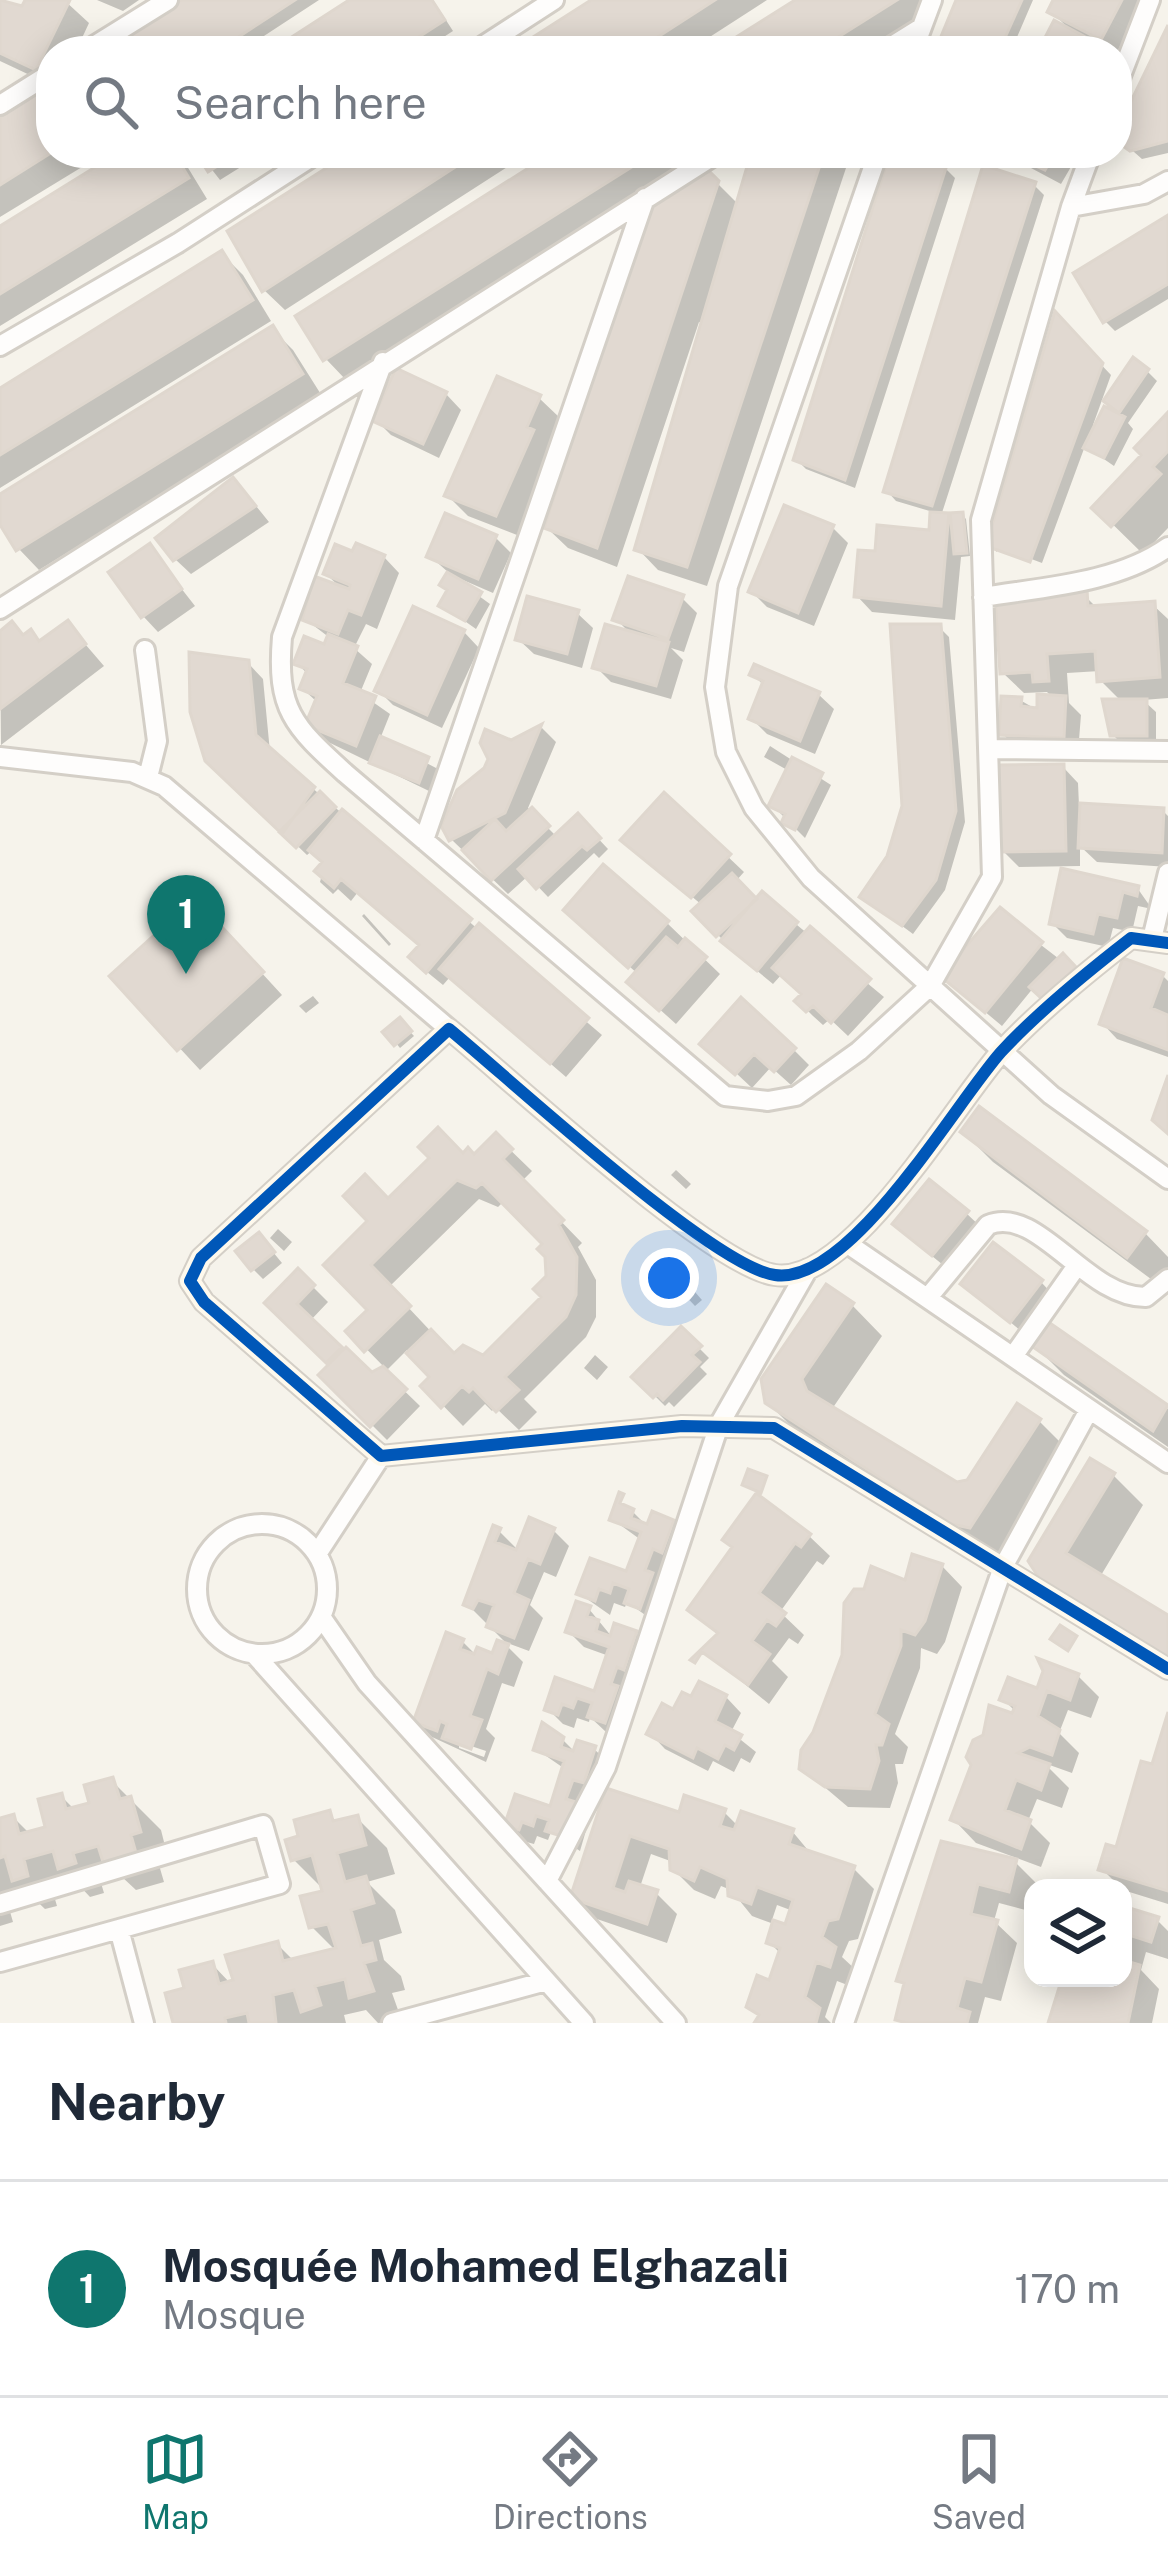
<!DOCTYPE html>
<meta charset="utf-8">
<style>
body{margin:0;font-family:"Public Sans",sans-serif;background:#f6f6f7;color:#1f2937}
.controls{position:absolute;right:36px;bottom:36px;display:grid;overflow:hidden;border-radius:24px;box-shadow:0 6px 30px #0003}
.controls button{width:108px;height:108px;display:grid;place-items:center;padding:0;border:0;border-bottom:3px solid #e0e1e3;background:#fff;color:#1f2937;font:60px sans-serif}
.you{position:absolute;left:669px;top:1278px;width:42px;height:42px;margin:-30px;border:9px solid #fff;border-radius:50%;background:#1a73e8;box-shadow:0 0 0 18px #1a73e833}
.badge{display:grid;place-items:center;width:78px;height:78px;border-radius:50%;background:#0f766e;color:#fff;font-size:39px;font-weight:700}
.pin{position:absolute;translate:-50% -99px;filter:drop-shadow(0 3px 6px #0008)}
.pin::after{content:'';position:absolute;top:63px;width:42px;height:36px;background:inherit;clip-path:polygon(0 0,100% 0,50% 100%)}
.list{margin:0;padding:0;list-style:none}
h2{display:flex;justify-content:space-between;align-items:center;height:156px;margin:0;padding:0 48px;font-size:51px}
h2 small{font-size:39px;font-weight:400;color:#747a83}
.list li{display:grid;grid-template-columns:78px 1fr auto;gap:36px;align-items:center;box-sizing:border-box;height:216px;padding:0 48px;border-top:3px solid #e0e1e3}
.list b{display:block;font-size:45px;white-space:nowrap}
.list p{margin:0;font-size:39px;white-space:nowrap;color:#747a83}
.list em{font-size:39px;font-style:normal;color:#747a83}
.icon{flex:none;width:66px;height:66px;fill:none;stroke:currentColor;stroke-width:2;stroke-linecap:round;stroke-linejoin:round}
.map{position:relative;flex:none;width:1168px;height:2023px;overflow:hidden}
.search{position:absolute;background:#fff;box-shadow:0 6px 30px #0003;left:36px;right:36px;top:36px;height:132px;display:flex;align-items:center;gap:30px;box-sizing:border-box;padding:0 42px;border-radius:48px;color:#747a83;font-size:45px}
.sheet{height:372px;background:#fff}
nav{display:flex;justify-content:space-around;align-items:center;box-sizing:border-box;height:168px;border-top:3px solid #e0e1e3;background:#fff;font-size:33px;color:#747a83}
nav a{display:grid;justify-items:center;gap:6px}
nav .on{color:#0f766e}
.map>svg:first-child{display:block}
.shadow{fill:#0003;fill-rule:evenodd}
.building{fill:#e1d9d1;stroke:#dfd7ce;stroke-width:3}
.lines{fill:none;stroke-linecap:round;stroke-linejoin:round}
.minor-casing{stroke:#d4cfc7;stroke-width:24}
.minor{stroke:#fefdfc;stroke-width:18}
.cycleway-casing{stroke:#fef9ed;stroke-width:20}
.cycleway{stroke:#0057b8;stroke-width:12}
</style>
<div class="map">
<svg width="1168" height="2023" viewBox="0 0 1168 2023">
<rect width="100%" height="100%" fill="#f6f3eb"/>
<path class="shadow" d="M0,0L24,10L28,0H64L89,23L76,51H51V85L0,61Z
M97,0H139L123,11Z
M186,0H319L241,51H135Z
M355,0H433L453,31L422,51H275Z
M597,0H767L688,51H516Z
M800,0H921L927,14L869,51H719Z
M960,0H1033L1011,51H939Z
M1057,0H1144L1117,52L1094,42L1102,51H1042L1070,30L1051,11Z
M1168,32V153L1142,159L1117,137Z
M51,89V153H105L0,217V120Z
M124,153H179L207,199L0,326V230Z
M199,153H263L220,180Z
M356,153H529L285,310L264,290Z
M558,153H707L346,380L326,359L299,317Z
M754,153H851L707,586L658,570L638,549L704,324L699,322L617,567L568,548L547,528L702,168L739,205Z
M893,153L945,168L955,178L855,488L806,469L796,459Z
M1003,153H1079L1061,184Z
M1034,185L1044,195L941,516L954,522L962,515L966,519L970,556L961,557L955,620L872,612L857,596L878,554L932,533L933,512L896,501L887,491Z
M1168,219V299L1115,331L1105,321Z
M222,254L243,275L271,321L0,488V391Z
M1056,317L1111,375L1093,425L1124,418L1107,401L1147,371L1157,381L1128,423L1133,429L1114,466L1085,446L1042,563L997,546V552L990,545Z
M272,329L293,350L322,396L39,570L19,549L0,519V497Z
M446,394L461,410L439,458L391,435L376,420Z
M539,398L560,418L547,448L552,454L517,535L468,516L447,495Z
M1168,416V528L1143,554L1095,507L1145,455Z
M248,496L269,522L191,574L175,559Z
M832,527L848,543L814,626L767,607L752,592Z
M495,537L511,553L493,593L463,580L461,583L490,604L476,629L442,605L449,592V573L430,556Z
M149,547L195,606L158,632L143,616Z
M384,557L399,573L377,629L366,624L354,648L372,664L360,693L390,714L380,739L438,769L429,791L324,740L309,725L318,703L302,688L308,674L296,663L326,648L330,638L305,619L343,590L326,574Z
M1081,592L1097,608L1153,605L1168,619V698L1143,700L1156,712V745H1123L1113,735L1105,702H1122L1100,680V671L1067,673L1069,703L1081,715L1078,752L1017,749L1002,733L1020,700L1039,711L1053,698L1047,692L1024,693L1003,673Z
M682,598L697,613L684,652L671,648L683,660L671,699L611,682L596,667L631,634L616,619Z
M577,613L593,628L582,668L534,654L518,639Z
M67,623L104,666L1,745L0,634L41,644Z
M939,627L949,637L965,822L945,890L913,934L863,897L890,857L905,806Z
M464,632L479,648L442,728L393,705L378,690Z
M248,663L263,679L270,752L602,1035L566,1077L450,977L443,985L427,972L412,957L422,946L358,892L351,901L338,889L333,894L320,882L325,863L313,850L307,855L208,760Z
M753,674L818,694L834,709L815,754L767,734L751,718L764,686Z
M542,728L556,742L528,808L557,837L578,817L608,849L599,858L594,853L548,897L528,876L508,894L452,840L511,744Z
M770,746L831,785L805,838L772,805L789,771L764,757Z
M1063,767L1078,783L1079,806L1163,811L1168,816V867L1097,862L1080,846V866L1019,867L1003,851Z
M664,796L744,872L736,881L756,902L762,896L884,997L848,1036L830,1019L823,1025L813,1016L798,1001L804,994L782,974L773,984L739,956L718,935L702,905L624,840Z
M1063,872L1138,889L1152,909L1138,906L1132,932L1113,928L1108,947L1067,938L1052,923Z
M364,914L391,944L389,946L362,916Z
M215,922L282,995L200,1070L113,976Z
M667,923L720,974L676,1024L646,997L638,974L582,925Z
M1041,945L1084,978L1055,1008L1034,987L1002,1026L959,990Z
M1162,975L1168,981V1057L1117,1039L1102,1023Z
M313,996L319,1003L306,1013L299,1006Z
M400,1021L414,1036L400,1048L387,1032Z
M704,1043L794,1050L809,1065L791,1085L771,1067L752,1088Z
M963,1132L1145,1233L1168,1257V1273L1159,1285L993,1162Z
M496,1136L532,1171L522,1181L582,1243L578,1247L596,1280V1317L586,1337L524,1399L537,1412L519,1430L495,1407L492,1411L485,1404L463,1426L424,1386L433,1377L407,1350L385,1372L420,1406L387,1440L322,1375L332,1365L269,1303L298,1272L328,1302L310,1321L371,1376L385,1368L349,1331L371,1310L327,1265L388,1202L463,1157L474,1158ZM479,1199L498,1207L504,1201L546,1244L549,1277L545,1297L483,1359L455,1357L389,1287Z
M676,1170L691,1184L686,1189L671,1175Z
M966,1213L982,1228L948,1269L911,1239Z
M278,1229L292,1242L284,1251L270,1238Z
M268,1246L282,1263L263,1279L253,1269Z
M1041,1282L1056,1298L1027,1336L964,1284Z
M688,1284L702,1300L695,1306L680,1290Z
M852,1305L882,1336L832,1409L957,1485L969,1483L1039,1421L1069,1451L1001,1557L798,1433L767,1402Z
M1048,1325L1168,1409V1447L1064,1375L1034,1345Z
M681,1330L709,1358L700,1367L707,1374L674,1407L669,1402L665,1406L636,1377Z
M595,1355L608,1367L597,1380L584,1368Z
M1113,1475L1143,1505L1100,1577L1168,1619L1043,1579Z
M632,1511L649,1528L672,1522L688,1538L655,1622L627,1602L625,1607L614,1603L610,1615L580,1594L628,1575L641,1540L612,1519Z
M553,1530L569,1546L556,1577L544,1572L530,1605L543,1618L529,1651L505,1642L467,1604L499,1531L519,1551Z
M809,1536L830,1556L823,1565L817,1561L780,1612L804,1635L798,1644L789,1638L772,1661L788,1677L769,1704L702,1649L719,1636L690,1609L735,1549Z
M942,1566L962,1587L945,1642L937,1654L921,1648L920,1668L895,1734L908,1747L903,1764H895L898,1783L890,1808L848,1807L802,1768L866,1592L907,1585Z
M589,1609L612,1637L636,1634L651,1649L621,1737L606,1732L590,1717L589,1722L577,1718L574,1728L563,1724L548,1709L557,1681L596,1695L609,1656L584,1647L569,1632Z
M462,1641L477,1656L494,1657L508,1647L523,1662L514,1687L502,1683L486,1729L495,1738L486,1762L432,1737L417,1722ZM459,1742L486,1751L484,1757L459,1748Z
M1078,1676L1099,1697L1091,1718L1068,1710L1059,1733L1079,1753L1072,1773L1044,1763L1069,1788L1062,1808L1037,1799L1028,1821L1050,1843L1041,1867L976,1843L956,1822L974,1765L1016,1712L1003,1699Z
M726,1697L741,1713L731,1732L756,1752L750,1763L741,1758L734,1772L713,1761L708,1771L665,1749L650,1733L675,1713Z
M1168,1723V1904L1123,1890L1102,1869L1118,1851Z
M562,1739L576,1753L594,1749L610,1764L582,1812L589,1820L580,1851L551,1832L548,1840L537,1836L534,1844L523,1841L508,1825L552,1809L565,1769L536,1749Z
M112,1781L161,1830L169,1862L159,1865L164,1882L136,1890L122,1877L101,1883L104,1893L90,1897L76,1882L52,1889L57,1906L45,1909L24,1889L5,1894L13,1922L0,1926V1821L13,1817L30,1834L49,1829L61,1796L75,1810L92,1805Z
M608,1791L681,1816L724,1812L739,1827L792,1831L812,1855L854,1869L874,1889L858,1939L849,1941L842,1957L856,1970L850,1986L837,1981L825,2017L831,2023H757L761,2017L750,2006L771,1984L781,1954L769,1942L787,1928L793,1911L777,1905L771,1923L752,1916L731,1890L721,1886L715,1899L694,1890L673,1869V1862L651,1854L640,1887L656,1893L677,1914L667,1943L594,1918L573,1897Z
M329,1814L338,1823L357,1818L387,1848L395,1874L367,1882L395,1910L402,1933L379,1940L384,1960L401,1976L405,1990L392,1993L402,2021L378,2023L366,2010L344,2015L346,2023H176L187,1990L212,1964L231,1984L277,1944L294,1961L336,1951L311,1926L327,1893L293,1859L302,1838Z
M943,1844L1014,1861L1036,1883L1029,1911L999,1903L994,1921L1017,1943L1001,2001L985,1997L978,2023H902L898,2019L906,1986L900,1980Z
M1123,1909L1157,1920L1168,1931V1959L1146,1952L1141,1970L1159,1989L1152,2023H1053L1069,1978H1123Z"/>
<path class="building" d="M0,0L22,6L25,0H70L36,70L0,53Z
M181,0H295L217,51H131L123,38Z
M349,0H432L445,20L397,51H270Z
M591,0H715L636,51H511Z
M795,0H897L816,51H714Z
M956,0H1022L999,51H935Z
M1053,0H1122L1101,40L1047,12Z
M1054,20L1100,45L1097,51H1038Z
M1168,25V141L1130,151L1117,142V130Z
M51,85V153L0,185V117Z
M118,153H174L189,178L0,294V226Z
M196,153H238L208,172Z
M350,153H477L262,292L227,231Z
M552,153H654L323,361L295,316Z
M751,153H824L687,567L634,550Z
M890,153H912L947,165L845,480L793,460Z
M1006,153H1055L1045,170Z
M702,164L719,181L597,548L544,528L648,205Z
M983,165L1036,182L932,506L883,492Z
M1168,215V284L1103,323L1073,273Z
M222,250L253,300L0,455V388Z
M1055,311L1103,363L1030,562L986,546Z
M273,325L303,374L16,551L0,525V494Z
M1133,357L1149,369L1119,413L1103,401Z
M396,368L447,392L423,444L372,421Z
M497,376L541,395L527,427L534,430L496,516L444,496Z
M1104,406L1125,417L1104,458L1083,448Z
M1168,412V451L1153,467L1161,474L1111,527L1091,508L1141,455L1134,448Z
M233,477L256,506L173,561L155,538Z
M784,505L834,525L798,613L748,592Z
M930,512L949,513L941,606L854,597L858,550L875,551L877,525L929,530Z
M963,512L967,553L954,554L950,513Z
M445,513L497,535L478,579L426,557Z
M150,543L182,589L141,618L108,572Z
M356,543L385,555L361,615L348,610L338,634L302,620L314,576L349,589L350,585L323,574L335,544L352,551Z
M447,572L482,592L465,621L438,606L447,590L439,585Z
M628,576L684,595L668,639L612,620Z
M1087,589L1088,606L1155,601L1160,677L1097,682L1095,651L1047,654L1049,681L1033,682L1032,672L1000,674L995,595Z
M527,596L579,610L567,654L515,640Z
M413,606L465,630L427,715L374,691Z
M68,620L86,644L0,709V631L12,621L23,635L31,629L39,641Z
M605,624L669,642L656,686L592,668Z
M890,624H941L956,811L936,880L902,926L859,897L887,856L902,806Z
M328,634L358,646L343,683L376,696L356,746L305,725L317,696L299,689L307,669L293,664L304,636L324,644Z
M189,652L249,660L256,735L315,787L282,834L205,761L190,712Z
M754,664L820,692L800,741L748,719L763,681L749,675Z
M1037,694L1066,696L1064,738L999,735L1001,696L1022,697L1021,706L1037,708Z
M1102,699H1147V736H1110Z
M542,724L505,813L449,841L441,826L457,790L484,768L488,759L480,743L485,729L511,740Z
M380,736L429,757L419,783L369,763Z
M792,757L823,773L795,830L781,823L785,814L768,806Z
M1064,764L1066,851L1000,852L999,765Z
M320,791L336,807L296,848L279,832Z
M664,792L731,854L691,898L620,840Z
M1080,803L1164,808L1162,853L1078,848Z
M532,807L550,826L491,881L462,850L495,819L506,831Z
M342,809L472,919L426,973L408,957L419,945L341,879L334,888L314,871L322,862L308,850Z
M578,813L601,838L587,850L582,846L536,889L518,869Z
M603,864L669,921L628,968L563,910Z
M1061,868L1139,886L1137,896L1123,892L1117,918L1098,914L1093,934L1049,924Z
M732,873L757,899L716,937L691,911Z
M762,891L798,922L757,971L720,941Z
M195,898L264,972L177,1051L109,976Z
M1000,907L1043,942L985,1013L940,976Z
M479,923L589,1018L550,1064L439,969Z
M810,926L871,979L831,1023L813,1006L806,1012L794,1001L801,994L772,968Z
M666,937L678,947L685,938L707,957L659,1011L626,982Z
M1063,953L1076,967L1043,1000L1029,987Z
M1123,958L1164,973L1151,1008L1168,1015V1050L1099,1024Z
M741,997L796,1048L774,1072L754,1054L735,1075L699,1044Z
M400,1017L412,1031L394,1046L382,1032Z
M1168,1075V1134L1152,1120Z
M979,1106L1147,1231L1127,1258L960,1132Z
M438,1127L463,1153L468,1147L474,1154L496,1132L513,1149L503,1159L564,1220L559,1225L577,1257L576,1295L566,1317L505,1377L519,1390L496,1412L473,1388L469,1392L462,1386L441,1408L420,1386L429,1377L406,1353L431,1329L454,1353L463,1345L483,1355L541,1297L533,1289L546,1276L545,1257L537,1249L542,1244L482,1183L476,1188L457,1180L371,1265L411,1306L364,1352L345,1331L367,1310L323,1265L367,1221L343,1196L365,1174L388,1198L429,1158L418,1147Z
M929,1179L969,1211L932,1256L892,1224Z
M259,1232L275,1252L251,1271L235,1251Z
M993,1242L1043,1280L1010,1323L960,1284Z
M298,1268L315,1285L297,1304L342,1347L326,1363L264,1303Z
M826,1284L854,1303L802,1379L807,1391L957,1482L967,1480L1017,1403L1041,1419L970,1528L951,1524L765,1403L761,1379Z
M1047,1321L1168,1405L1153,1431L1030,1345Z
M681,1326L702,1346L692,1355L700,1362L663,1400L657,1394L653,1398L631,1377Z
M346,1347L372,1372L383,1366L407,1389L370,1427L318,1375Z
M1090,1458L1115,1473L1066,1553L1168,1615V1659L1041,1581L1028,1561Z
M748,1469L767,1476L761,1493L742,1485Z
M619,1492L624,1494L620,1503L634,1509L631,1518L647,1524L652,1511L674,1520L662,1553L653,1549L645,1570L653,1573L640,1609L624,1603L629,1589L613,1583L610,1593L599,1589L595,1601L576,1594L590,1558L626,1571L641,1532L609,1520Z
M756,1493L811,1534L801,1547L795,1543L759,1593L786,1613L776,1626L767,1620L752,1641L770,1654L748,1685L702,1652L695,1663L690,1660L718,1633L687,1610L732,1547L722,1540Z
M529,1517L555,1528L540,1564L528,1559L514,1593L529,1600L514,1638L486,1627L494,1605L478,1600L473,1609L463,1605L493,1525L501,1528L495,1542L516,1550Z
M912,1554L943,1564L925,1621L915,1635L901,1630V1646L875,1714L889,1724L882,1745H876L879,1761L870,1789L825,1787L799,1769L801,1750L813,1732L842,1655L844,1603L854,1589H864L871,1566L905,1580Z
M576,1601L591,1606L587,1616L599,1620L596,1631L610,1636L614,1623L637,1631L624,1670L617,1667L611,1684L618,1686L605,1723L587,1717L592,1703L577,1698L573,1708L562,1704L558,1715L544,1710L555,1677L594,1691L609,1647L565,1632Z
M1060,1625L1077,1636L1068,1651L1050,1639Z
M446,1632L464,1639L460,1649L474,1654L477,1647L492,1653L497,1640L509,1644L498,1674L487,1669L470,1716L482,1720L471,1749L442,1738L447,1724L440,1721L437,1731L413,1722Z
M1037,1658L1079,1674L1070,1700L1047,1691L1038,1716L1060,1730L1052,1755L1030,1747L1018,1753L1050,1764L1041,1790L1016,1780L1005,1810L1031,1820L1021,1849L950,1820L971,1765L966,1757L973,1740L983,1735L989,1705L1012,1713L1015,1706L999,1700L1008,1677L1037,1688L1043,1671Z
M699,1681L727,1695L715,1721L742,1735L734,1750L725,1745L718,1759L697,1748L693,1758L646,1734L662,1703L673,1709L682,1692L691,1696Z
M1168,1712V1891L1098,1870L1106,1844L1116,1847L1141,1761L1152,1764Z
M542,1722L564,1737L561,1747L573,1751L577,1740L596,1746L584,1783L573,1780L566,1799L576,1802L564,1837L545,1831L549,1820L536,1816L533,1826L522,1822L519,1830L504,1826L515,1794L550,1806L564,1761L533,1750Z
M113,1777L120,1799L131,1796L141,1832L131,1835L136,1853L103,1862L98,1846L73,1853L76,1863L58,1869L53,1851L24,1859L28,1876L12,1881L5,1856L0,1858V1818L14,1814L19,1834L45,1827L38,1799L62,1793L66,1809L89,1803L84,1785Z
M606,1788L679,1812L684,1795L726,1809L720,1826L734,1830L741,1811L794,1829L789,1844L855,1866L838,1919L828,1921L822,1937L836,1947L830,1967L816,1962L805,1997L820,2008L816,2023H754L759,2015L746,2007L757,1975L769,1980L780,1948L766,1943L773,1920L785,1924L793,1900L757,1887L751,1904L728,1896L727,1879L700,1867L694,1881L670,1870L669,1849L630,1836L613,1888L625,1892L629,1881L658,1890L647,1924L570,1898Z
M330,1810L333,1821L358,1815L366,1845L337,1853L345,1882L366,1876L374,1903L351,1910L361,1946L372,1943L376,1960L364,1963L374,1991L349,1998L345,1979L315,1986L321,2005L301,2012L294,1990L273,1995L276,2023H249L247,2013L225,2018L226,2023H173L165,1993L184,1988L179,1970L213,1961L219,1984L233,1980L225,1955L278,1941L283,1961L336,1948L328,1924L309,1928L300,1896L322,1891L312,1855L291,1861L285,1840L298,1836L294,1820Z
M941,1841L1017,1859L1009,1892L978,1884L971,1914L998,1920L981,1982L965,1978L957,2008L970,2012L967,2023H907L895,2020L904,1983L896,1981Z
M1123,1906L1159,1917L1151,1942L1126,1934L1123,1942Z
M1123,1960L1140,1965L1128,2023H1048L1062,1978H1123Z"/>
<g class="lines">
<g class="minor-casing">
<path id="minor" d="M86,51L168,0
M475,51L554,0
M884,51L921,28
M913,51L932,0
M1117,86L1150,0
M0,105L51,73
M878,153L728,586L715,687L726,752L754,808L811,878L1051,1095L1168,1179
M1071,207L1144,194L1168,181
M0,346L178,243L318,153
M383,362L282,637C276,709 293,726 345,773L725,1096L768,1101L796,1096L859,1051L930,986L992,877L981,520L1071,207L1091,153
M983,597C1044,587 1117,583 1168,547
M0,609L718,153
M145,650L157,741L148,777
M992,749L1168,751
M0,757L132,772L164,786L449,1029
M424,840L645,198
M1152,939L1168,873
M1168,943L1131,938C1087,972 1039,1011 1001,1052C954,1105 850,1286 775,1275C713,1267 509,1078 449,1029L201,1258L190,1281L204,1302L381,1456L682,1426L774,1428L1168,1669
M848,1244L1168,1463
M930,1295L988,1225C1038,1204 1086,1298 1146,1297L1168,1279
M1014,1355L1076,1267
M197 1589a65 65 0 1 1 130 0a65 65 0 1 1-130 0Z
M317,1554L381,1456
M322,1618L367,1683L676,2023
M255,1655L584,2023
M547,1881L606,1767L719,1425L808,1269
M0,1904L263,1825L280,1884L119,1929
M0,1962L119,1929L144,2023
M392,2023L546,1981
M844,2023L1003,1567L1089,1410"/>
</g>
<use href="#minor" class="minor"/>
<g class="cycleway-casing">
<path id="cycleway" d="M1168,943L1131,938C1087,972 1039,1011 1001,1052C954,1105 850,1286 775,1275C713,1267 509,1078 449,1029L201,1258L190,1281L204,1302L381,1456L682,1426L774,1428L1168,1669"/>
</g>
<use href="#cycleway" class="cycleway"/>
</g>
</svg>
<div class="controls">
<button><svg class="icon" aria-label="layers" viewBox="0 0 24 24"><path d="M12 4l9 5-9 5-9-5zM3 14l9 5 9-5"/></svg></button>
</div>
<div class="you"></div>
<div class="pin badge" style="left:186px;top:974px">1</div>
<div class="search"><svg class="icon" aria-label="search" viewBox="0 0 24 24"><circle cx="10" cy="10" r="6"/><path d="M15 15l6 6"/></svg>Search here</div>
</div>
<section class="sheet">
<h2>Nearby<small></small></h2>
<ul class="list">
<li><span class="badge">1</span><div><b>Mosquée Mohamed Elghazali</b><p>Mosque</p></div><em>170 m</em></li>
</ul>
</section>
<nav>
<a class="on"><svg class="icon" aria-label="map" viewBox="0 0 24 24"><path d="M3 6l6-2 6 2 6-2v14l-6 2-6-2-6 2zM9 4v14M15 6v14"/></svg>Map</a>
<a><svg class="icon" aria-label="directions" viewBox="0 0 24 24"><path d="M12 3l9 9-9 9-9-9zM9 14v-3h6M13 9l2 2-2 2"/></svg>Directions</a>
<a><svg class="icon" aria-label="saved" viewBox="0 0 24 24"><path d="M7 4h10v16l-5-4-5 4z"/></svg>Saved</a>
</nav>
